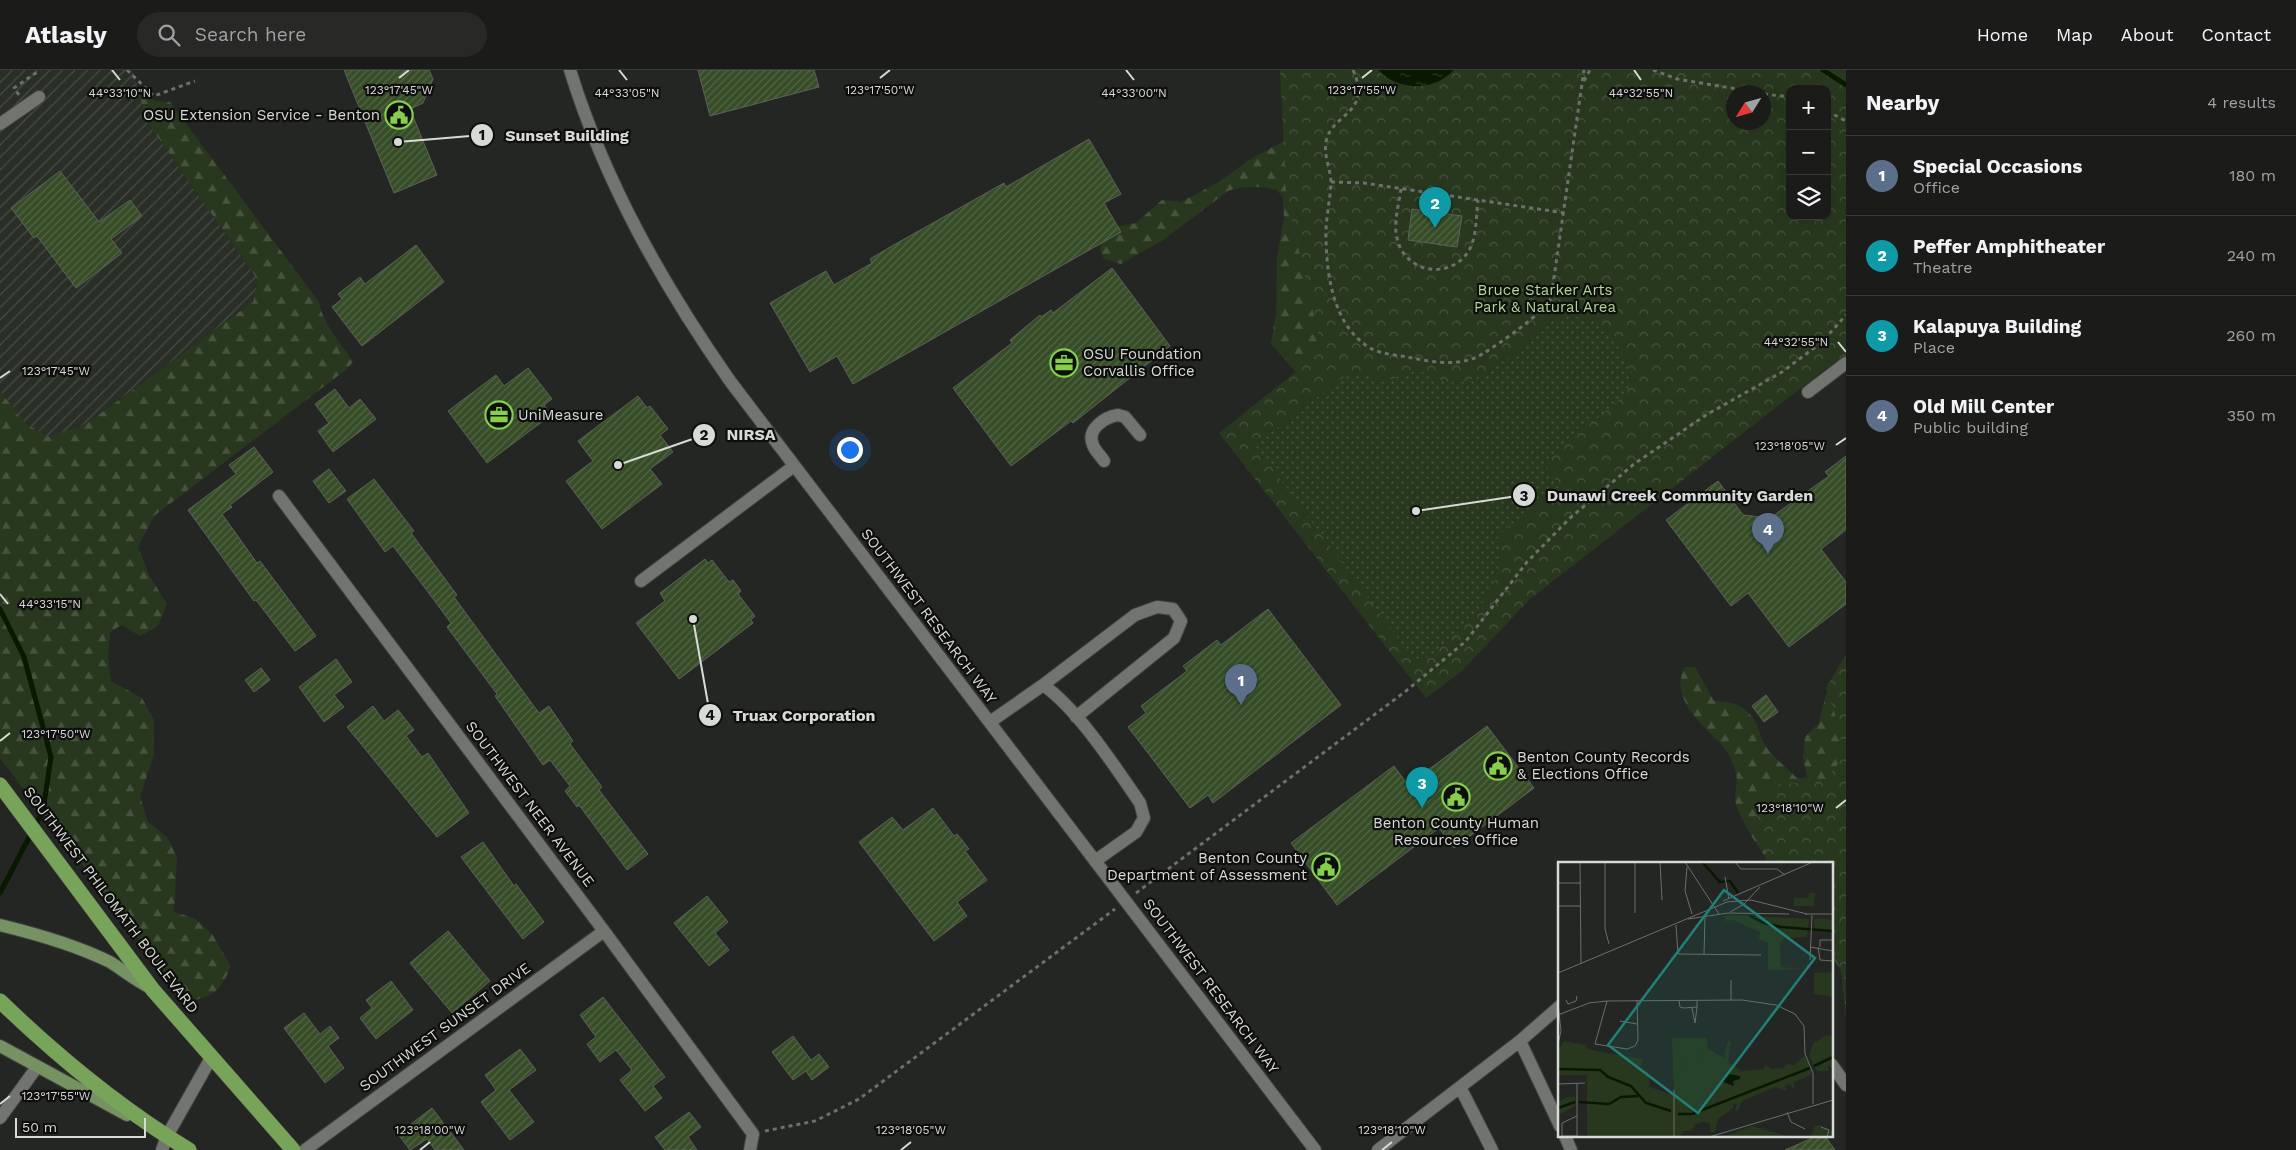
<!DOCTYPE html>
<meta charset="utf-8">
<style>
body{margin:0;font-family:"Work Sans",sans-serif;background:#282927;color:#f1f3f6}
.controls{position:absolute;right:15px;top:15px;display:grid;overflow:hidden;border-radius:10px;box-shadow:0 5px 20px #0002}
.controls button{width:45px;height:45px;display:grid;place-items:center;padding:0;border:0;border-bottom:1px solid #393a39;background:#1b1c1a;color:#f1f3f6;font:25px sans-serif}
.compass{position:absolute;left:1726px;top:15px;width:45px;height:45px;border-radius:50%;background:#1b1c1a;box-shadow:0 5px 20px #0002;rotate:233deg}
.scale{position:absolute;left:15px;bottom:12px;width:131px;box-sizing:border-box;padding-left:5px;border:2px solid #d8dad8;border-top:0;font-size:14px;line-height:18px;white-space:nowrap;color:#d8dad8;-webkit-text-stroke:4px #0e0f0d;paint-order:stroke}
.you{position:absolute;left:849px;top:379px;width:18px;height:18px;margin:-12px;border:4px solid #fff;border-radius:50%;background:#1a73e8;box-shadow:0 0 0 8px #1a73e833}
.badge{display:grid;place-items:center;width:32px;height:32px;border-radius:50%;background:#b45309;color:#fff;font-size:16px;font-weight:700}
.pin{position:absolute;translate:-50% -41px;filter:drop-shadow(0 1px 2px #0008)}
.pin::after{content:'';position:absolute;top:26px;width:18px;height:15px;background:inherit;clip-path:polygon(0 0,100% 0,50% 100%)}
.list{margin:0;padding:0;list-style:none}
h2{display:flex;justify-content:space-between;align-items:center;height:65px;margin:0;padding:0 20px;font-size:21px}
h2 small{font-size:16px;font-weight:400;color:#a0a1a2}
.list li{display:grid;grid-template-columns:32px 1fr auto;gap:15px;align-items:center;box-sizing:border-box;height:80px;padding:0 20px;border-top:1px solid #393a39}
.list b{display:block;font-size:19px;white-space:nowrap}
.list p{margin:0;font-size:16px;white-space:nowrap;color:#a0a1a2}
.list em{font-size:16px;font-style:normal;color:#a0a1a2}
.icon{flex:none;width:28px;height:28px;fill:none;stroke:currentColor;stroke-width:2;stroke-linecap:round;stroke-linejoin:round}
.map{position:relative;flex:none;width:1846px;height:1080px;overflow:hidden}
header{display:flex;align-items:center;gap:30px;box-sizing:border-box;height:70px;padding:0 25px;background:#1b1c1a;border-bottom:1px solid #393a39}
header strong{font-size:24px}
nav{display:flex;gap:28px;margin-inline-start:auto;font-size:18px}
.search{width:350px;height:45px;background:#282927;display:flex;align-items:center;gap:12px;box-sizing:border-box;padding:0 18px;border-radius:28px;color:#a0a1a2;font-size:19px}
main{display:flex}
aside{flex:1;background:#1b1c1a}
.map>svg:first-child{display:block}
.industrial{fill:url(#industrial-furrows)}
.forest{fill:url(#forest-firs)}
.park{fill:url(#park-crowns);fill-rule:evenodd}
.garden{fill:url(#garden-dots)}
.water{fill:url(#water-ripples)}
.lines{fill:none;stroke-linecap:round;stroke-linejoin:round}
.stream{stroke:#091800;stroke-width:5}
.building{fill:url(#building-hatch);stroke:#5d605c}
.minor-casing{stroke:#424441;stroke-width:14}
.major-casing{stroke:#424441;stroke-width:14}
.highway-casing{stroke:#424441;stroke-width:16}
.path{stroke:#6d6f6c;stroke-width:3;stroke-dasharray:4 4;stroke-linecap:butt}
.minor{stroke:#727470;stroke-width:12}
.major{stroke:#769162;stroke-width:12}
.highway{stroke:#78a459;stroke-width:15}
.ticks{fill:none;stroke:#d8dad8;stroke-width:2}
.labels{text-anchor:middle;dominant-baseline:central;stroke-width:4.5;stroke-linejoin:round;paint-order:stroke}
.poi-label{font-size:15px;fill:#d8dad8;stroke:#0e0f0d;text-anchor:start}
.park-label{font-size:15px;fill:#afd696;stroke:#0e0f0d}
.street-label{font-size:15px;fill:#d8dad8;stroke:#0e0f0d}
.inset-river{fill:none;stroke:#091800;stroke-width:2.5}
.inset-road{fill:none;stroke:#6c6e6b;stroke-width:1}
.view{fill:#238079;fill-opacity:0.15;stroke:#238079;stroke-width:2.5}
.inset-edge{fill:none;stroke:#d8dad8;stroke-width:2.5}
.ticks-label{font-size:12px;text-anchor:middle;fill:#d8dad8;stroke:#0e0f0d;stroke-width:4.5;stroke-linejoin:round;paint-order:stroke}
.leader{fill:none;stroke:#d8dad8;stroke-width:2}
.callout-dot{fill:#d8dad8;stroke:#0e0f0d;stroke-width:2}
.mark-label{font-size:15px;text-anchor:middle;font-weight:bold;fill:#111}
.callout-label{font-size:16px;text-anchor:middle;font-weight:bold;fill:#d8dad8;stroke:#0e0f0d;stroke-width:4.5;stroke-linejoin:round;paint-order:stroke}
</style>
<header>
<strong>Atlasly</strong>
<div class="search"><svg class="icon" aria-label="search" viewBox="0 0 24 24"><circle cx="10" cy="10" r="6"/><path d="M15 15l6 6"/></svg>Search here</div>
<nav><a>Home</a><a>Map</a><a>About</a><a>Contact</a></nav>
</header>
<main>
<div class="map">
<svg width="1846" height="1080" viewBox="0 0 1846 1080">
<defs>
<pattern id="industrial-furrows" width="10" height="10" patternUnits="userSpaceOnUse" patternTransform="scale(1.25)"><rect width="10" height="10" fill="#292f26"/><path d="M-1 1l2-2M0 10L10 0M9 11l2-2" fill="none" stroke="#474d45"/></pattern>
<pattern id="forest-firs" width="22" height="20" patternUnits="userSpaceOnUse" patternTransform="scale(1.25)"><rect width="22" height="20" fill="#28381e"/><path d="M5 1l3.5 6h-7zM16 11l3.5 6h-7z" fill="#46543e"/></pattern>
<pattern id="park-crowns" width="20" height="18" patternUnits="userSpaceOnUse" patternTransform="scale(1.25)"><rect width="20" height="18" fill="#28381e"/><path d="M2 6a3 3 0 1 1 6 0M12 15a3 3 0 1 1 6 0" fill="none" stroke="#46543e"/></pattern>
<pattern id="garden-dots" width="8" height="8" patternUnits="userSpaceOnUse" patternTransform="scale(1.25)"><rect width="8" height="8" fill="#28381e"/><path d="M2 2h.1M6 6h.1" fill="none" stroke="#46543e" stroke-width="1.8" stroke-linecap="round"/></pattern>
<pattern id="water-ripples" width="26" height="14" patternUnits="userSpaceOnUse" patternTransform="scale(1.25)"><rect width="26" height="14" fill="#091800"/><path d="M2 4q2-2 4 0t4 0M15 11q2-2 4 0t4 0" fill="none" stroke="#2c3924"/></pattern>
<pattern id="building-hatch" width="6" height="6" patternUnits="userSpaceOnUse" patternTransform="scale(1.25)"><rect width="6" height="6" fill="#364d27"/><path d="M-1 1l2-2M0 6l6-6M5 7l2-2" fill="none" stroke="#526646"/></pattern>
</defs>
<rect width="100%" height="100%" fill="#242623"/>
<path class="industrial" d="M0,0H133L147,52L258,210L253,232L85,354L49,368L24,352L0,321Z"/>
<path class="forest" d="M139,24L156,31L170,32L319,232C323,255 341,272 353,292L347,299L154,446L138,477L149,505L167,534L158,556L140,566L122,555L110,562L108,589L111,611L142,628L154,650V684L140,727L148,752L168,768L177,788L174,842L194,848L212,864L231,896C220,921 214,928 186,931L0,688V321L24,352L48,367L86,354L253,232L258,210L147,52Z
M1608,39L1297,303L1271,274L1276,243L1277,187L1284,148L1283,128L1277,120C1260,116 1245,115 1228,121L1163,170L1121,194L1104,189L1100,180L1101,171L1115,157L1136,153L1162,130L1181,132L1217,113L1249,90L1284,71Z
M1685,597H1695L1714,631C1734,632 1745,634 1756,653C1759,659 1760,666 1763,672C1771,686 1787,698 1798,709L1807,707L1803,688L1805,667L1819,653L1826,624L1833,617L1846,619V946L1841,901L1832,886V794H1769C1759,776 1744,757 1737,738C1732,726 1740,711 1735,700C1733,692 1726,679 1720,673C1702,655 1668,626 1685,597Z"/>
<path class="park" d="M1280,0H1846V300L1837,290L1530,529L1461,602L1426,628L1219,363L1322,281L1286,124ZM1790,19H1827V146H1790ZM1734,22H1764V52H1734Z
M1846,584V907L1832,879V794H1774L1766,783L1754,733L1783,714L1825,711L1843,687L1839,656L1826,618Z"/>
<path class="garden" d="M1571,246L1595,251L1617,274L1632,302L1627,323L1544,393L1560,416L1497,466C1498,473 1500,481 1500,489C1498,528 1449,575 1417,594L1255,375L1345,306H1370L1383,312L1418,300C1430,305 1447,315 1461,312C1484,308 1510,287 1527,272C1546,254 1542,251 1571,246Z"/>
<path class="water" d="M1378,0H1454C1433,22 1398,21 1378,0Z"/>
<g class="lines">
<path class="stream" d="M1823,0L1846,15
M0,539L24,587L51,687L43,741L0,823"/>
</g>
<path class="building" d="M344,0H429L433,9L423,33L410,39L437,105L394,123Z
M698,0H814L819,17L710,46Z
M1089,69L1121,124L1104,133L1121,162L853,314L837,286L810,302L770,233L826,201L834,215L872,193L870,189L892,176L1004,113L1006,117Z
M60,101L99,152L130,130L142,146L111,169L122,183L76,218L37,166L34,168L11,138Z
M1412,139L1462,146L1457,177L1408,170Z
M416,175L444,212L362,276L332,237L342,229L338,224L360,207L365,214Z
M1112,198L1170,276L1073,353L1071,351L1011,396L953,318L1012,273L1010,270L1040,245L1041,247L1051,240L1053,243Z
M528,298L552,329L544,335L551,345L487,393L448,341L496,305L504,316Z
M335,319L349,338L360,329L376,349L333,382L318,361L329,353L315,334Z
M638,326L647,338L650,336L668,359L660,365L673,382L650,399L662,414L602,459L566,411L593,391L578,371Z
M254,377L273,402L230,435L232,437L222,444L257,493L260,491L316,566L295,581L256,530L254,531L188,440L236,404L229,395Z
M1846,386V460L1821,479L1846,512V534L1789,577L1748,523L1731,536L1666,450L1718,411L1743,445L1770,448L1829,406L1825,402Z
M329,399L346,421L329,433L313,411Z
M374,409L414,461L411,463L457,525L454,527L539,643L549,636L573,671L570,674L602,717L599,720L648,784L627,800L579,735L577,737L565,721L570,716L550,690L543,695L495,626L497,624L447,557L451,553L434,530L393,476L385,482L347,429Z
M705,489L708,493L712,490L729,512L733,510L741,521L738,524L755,546L751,550L753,553L679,609L636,553L665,531L660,523Z
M1268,539L1341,635L1213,733L1208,725L1190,738L1128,657L1146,643L1141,636L1187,601L1183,596L1217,570L1221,575Z
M336,589L352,612L334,625L344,637L324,652L299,617Z
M261,598L270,610L254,622L245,610Z
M1766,625L1778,642L1764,652L1752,636Z
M373,636L384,651L398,640L414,660L406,666L422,687L428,683L469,743L437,767L347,657Z
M1487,656L1534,718L1454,778L1439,758L1337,835L1291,773L1394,696L1408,715Z
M933,738L954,766L957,764L969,779L965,781L987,810L957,832L967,846L934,871L859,772L892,747L903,760Z
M483,772L514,816L516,814L544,852L523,869L461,787Z
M707,826L728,852L715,863L729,880L709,896L674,853Z
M448,861L490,911L452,943L410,893Z
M391,911L413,940L376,969L360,948L372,938L366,930Z
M603,927L665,1007L653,1016L662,1028L645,1041L620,1010L632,1000L616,980L600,992L587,974L596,967L580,945Z
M304,943L320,964L330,956L339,968L328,976L344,998L325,1013L284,958Z
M793,966L811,990L819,984L829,997L812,1010L806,1001L793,1010L772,982Z
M520,979L536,1000L509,1020L534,1052L510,1070L481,1032L496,1020L485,1005Z
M432,1038L464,1080H435L427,1069L410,1080L398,1064Z
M689,1042L701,1057L688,1067L697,1080H665L655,1067Z
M1817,1066H1825L1835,1080H1785Z"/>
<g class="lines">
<g class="minor-casing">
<path id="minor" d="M570,0C605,113 663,215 730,311L1315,1080
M0,54L39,27
M1808,322L1846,293
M1104,391C1101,386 1095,381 1093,375C1086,359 1105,347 1118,345L1125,347L1140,365
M279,426L604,861L753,1064L750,1080
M641,511L794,396
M1043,615L1135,545L1157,537L1173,539L1181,551L1174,568L1076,647
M990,652L1043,615C1077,638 1116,698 1140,733L1144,748L1136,762L1095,791
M1520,971L1560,1056
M1832,995L1846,1015
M1460,1017L1492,1080
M0,1048L37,997
M1565,1066L1571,1080
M162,1080L167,1066L211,988
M305,1080L604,861
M1378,1080L1520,971L1560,936"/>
</g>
<g class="major-casing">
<path id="major" d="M0,855C37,864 76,875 110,892C123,900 135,910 149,917
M0,976L127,1045"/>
</g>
<g class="highway-casing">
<path id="highway" d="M0,715L153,920L293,1080
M0,931C58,987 120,1038 189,1080"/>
</g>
<path class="path" d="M127,0L154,26L195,11
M1353,0C1372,42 1335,43 1327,68C1322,83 1331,99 1331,113C1330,132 1325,151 1326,170C1327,208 1334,256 1370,278C1381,284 1395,285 1407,287C1432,292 1461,298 1484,283C1500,273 1544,243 1551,228L1584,0
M1653,0L1677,9L1755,22
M1584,11L1590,0
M1764,24L1790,27
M19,25L14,18L40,0
M1827,41L1846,51
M1331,112L1364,113L1565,143
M1401,119C1399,134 1393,153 1397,168C1404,202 1448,211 1468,182C1477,168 1476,146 1478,130
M1136,823L1406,621L1466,571L1527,492L1570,448L1634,394L1706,345L1782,302L1822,272L1846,245
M765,1061L815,1051L859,1029L1115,839"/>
<use href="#minor" class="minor"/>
<use href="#major" class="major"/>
<use href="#highway" class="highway"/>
</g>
<path class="ticks" d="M112,0L120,10M619,0L627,10M1126,0L1134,10M1634,0L1641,10M399,8L409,0M880,8L890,0M1362,8L1372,0M1838,272L1846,282M0,308L10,301M1836,375L1846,368M0,524L8,534M0,671L10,663M1836,738L1846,730M0,1034L10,1026M420,1080L430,1072M901,1080L911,1072M1382,1080L1392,1072"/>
<defs>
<g id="civic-ring" transform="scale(1.4375)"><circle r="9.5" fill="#0e0f0d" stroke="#86cf4b" stroke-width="1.5"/><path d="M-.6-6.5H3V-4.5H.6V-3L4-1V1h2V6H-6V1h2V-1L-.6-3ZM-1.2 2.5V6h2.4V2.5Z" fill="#86cf4b"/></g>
<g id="office-ring" transform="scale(1.4375)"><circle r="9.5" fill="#0e0f0d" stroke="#86cf4b" stroke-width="1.5"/><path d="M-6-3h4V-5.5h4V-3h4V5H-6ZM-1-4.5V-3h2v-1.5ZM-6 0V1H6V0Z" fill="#86cf4b"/></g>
</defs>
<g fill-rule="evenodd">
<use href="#civic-ring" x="399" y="45"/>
<use href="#office-ring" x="1064" y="293"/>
<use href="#office-ring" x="499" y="345"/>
<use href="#civic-ring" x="1498" y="696"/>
<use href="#civic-ring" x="1456" y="727"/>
<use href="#civic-ring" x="1326" y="797"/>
</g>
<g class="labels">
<g class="poi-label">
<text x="380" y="45" text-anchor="end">OSU Extension Service - Benton</text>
<text x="1083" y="284">OSU Foundation<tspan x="1083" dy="17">Corvallis Office</tspan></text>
<text x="518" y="345">UniMeasure</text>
<text x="1517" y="687">Benton County Records<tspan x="1517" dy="17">&amp; Elections Office</tspan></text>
<text x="1456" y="753" text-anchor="middle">Benton County Human<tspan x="1456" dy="17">Resources Office</tspan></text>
<text x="1307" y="788" text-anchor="end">Benton County<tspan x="1307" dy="17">Department of Assessment</tspan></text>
</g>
<g class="park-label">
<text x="1545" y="220">Bruce Starker Arts<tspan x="1545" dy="17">Park &amp; Natural Area</tspan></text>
</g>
<g class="street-label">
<text transform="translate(929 546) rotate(53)">SOUTHWEST RESEARCH WAY</text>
<text transform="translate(530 734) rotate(53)">SOUTHWEST NEER AVENUE</text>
<text transform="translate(111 830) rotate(53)">SOUTHWEST PHILOMATH BOULEVARD</text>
<text transform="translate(1211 916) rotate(53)">SOUTHWEST RESEARCH WAY</text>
<text transform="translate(445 957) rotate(-36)">SOUTHWEST SUNSET DRIVE</text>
</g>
</g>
<g transform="translate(1558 792)">
<rect width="275" height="275" fill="#242623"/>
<path d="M275,110V135L256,132V111ZM262,263L275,270V275H252L257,264ZM194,264L232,275H165Z" fill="#28381e"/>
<path d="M167,53L251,57L249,75L226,76L222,81L223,105L246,107L210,108V81L201,77L202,70L175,58L167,59ZM261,56L275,58V70L256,68V58ZM275,173V207L269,203L271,209H259L251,193L255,182L266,174ZM170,178L173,180L170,199L178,210L205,207L208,202L213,207L226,206L228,202L236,203L246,194L254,207L253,213L236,220V228L232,222L227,224L229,229L217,225L184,239L180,249L177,248L179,242H175V246L160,257L157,270H152V261L145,260L137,262L134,269H123L119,275L120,265L152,229L149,186L166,196Z" fill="#28381e"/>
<path d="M9,235H17V244L0,253V240Z" fill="#28381e"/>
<path d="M114,176H149L150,189L178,205L193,221L190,231L138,254L121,275H29V213H0V189L6,179L29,183L28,186L38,189L85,197L82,205L90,210L92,225L112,232H116Z" fill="#28381e"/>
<path d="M251,31H257L256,44H236V36H250ZM117,178H146V190L138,199L135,214L127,212Z" fill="#28381e"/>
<path d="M171,212L182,214V217L175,219L176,224L165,220L166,214Z" fill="#091800"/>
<path class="inset-river" d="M144,0L162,20L172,19L180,31M192,54L206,61L223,65L275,69M256,204L275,195M0,207L42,208L50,215L73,224L88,241L113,249M21,240L51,242L63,235L80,234M0,246L17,240M120,252H134L252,206"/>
<path class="inset-road" d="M22,0L23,101M47,0V67L51,82M77,0V51M102,0L104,38M127,0L161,52M177,0L183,7H219L227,13M129,5L127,29L134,52M167,15L171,37M0,21H22M165,39L255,0M0,44H22M172,50L186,42L202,25M247,52H275M130,57L170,51L231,52M118,63L120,92L203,93M252,85L275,89M260,85L262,98L275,99M262,85V78H275M146,93L147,54M252,98L254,53M0,111L169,40L193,38L249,52M8,138L10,142L18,139L19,134M121,138L122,145L126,146L139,145V139M173,138V118M49,139L37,182L69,187L77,184L80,178L79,138M0,142L3,169L0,182M134,146L137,161L139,145M0,153L31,141L49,139L184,138L218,143L237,152L246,164L247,192L255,211V242M62,159L79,162M0,222L27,221M116,228V275M229,250L233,260L247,267M19,254L4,261V274H19V221M263,265L271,268L269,275M151,275L275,238"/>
<path class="view" d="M166,28L257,96L140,251L50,183Z"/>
<rect width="275" height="275" class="inset-edge"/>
</g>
<g class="ticks-label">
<text x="399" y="24">123°17'45"W</text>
<text x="880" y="24">123°17'50"W</text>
<text x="1362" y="24">123°17'55"W</text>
<text x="120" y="27">44°33'10"N</text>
<text x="627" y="27">44°33'05"N</text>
<text x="1134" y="27">44°33'00"N</text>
<text x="1641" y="27">44°32'55"N</text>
<text x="1796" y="276">44°32'55"N</text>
<text x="56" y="305">123°17'45"W</text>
<text x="1790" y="380">123°18'05"W</text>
<text x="50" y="538">44°33'15"N</text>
<text x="56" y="668">123°17'50"W</text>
<text x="1790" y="742">123°18'10"W</text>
<text x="56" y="1030">123°17'55"W</text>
<text x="430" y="1064">123°18'00"W</text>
<text x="911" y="1064">123°18'05"W</text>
<text x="1392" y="1064">123°18'10"W</text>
</g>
<path class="leader" d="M398 72L482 65M618 395L704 365M1416 441L1524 425M693 549L710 645"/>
<g class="callout-dot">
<circle cx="398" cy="72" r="5"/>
<circle cx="618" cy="395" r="5"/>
<circle cx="1416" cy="441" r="5"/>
<circle cx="693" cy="549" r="5"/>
<circle cx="482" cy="65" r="12"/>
<circle cx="704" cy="365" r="12"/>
<circle cx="1524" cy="425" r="12"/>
<circle cx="710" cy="645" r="12"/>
</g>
<g class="mark-label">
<text x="482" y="70">1</text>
<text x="704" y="370">2</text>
<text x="1524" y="431">3</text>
<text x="710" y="650">4</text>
</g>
<g class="callout-label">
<text x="567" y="71">Sunset Building</text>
<text x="751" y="370">NIRSA</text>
<text x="1680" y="431">Dunawi Creek Community Garden</text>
<text x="804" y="651">Truax Corporation</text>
</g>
</svg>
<div class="controls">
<button>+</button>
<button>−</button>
<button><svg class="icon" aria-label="layers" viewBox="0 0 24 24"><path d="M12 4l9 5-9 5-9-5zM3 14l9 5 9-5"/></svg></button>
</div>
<svg class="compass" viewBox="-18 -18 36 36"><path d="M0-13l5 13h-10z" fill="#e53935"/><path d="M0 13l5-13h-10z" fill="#a0a1a2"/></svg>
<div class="scale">50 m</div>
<div class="you"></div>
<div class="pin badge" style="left:1241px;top:635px;background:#5c6f8a">1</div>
<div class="pin badge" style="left:1435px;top:158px;background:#0f9aa8">2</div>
<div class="pin badge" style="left:1422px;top:738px;background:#0f9aa8">3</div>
<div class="pin badge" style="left:1768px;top:484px;background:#5c6f8a">4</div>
</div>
<aside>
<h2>Nearby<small>4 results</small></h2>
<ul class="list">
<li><span class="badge" style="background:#5c6f8a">1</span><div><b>Special Occasions</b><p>Office</p></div><em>180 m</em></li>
<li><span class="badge" style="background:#0f9aa8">2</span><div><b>Peffer Amphitheater</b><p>Theatre</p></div><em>240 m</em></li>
<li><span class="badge" style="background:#0f9aa8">3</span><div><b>Kalapuya Building</b><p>Place</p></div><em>260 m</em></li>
<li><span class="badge" style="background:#5c6f8a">4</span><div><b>Old Mill Center</b><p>Public building</p></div><em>350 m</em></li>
</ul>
</aside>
</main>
